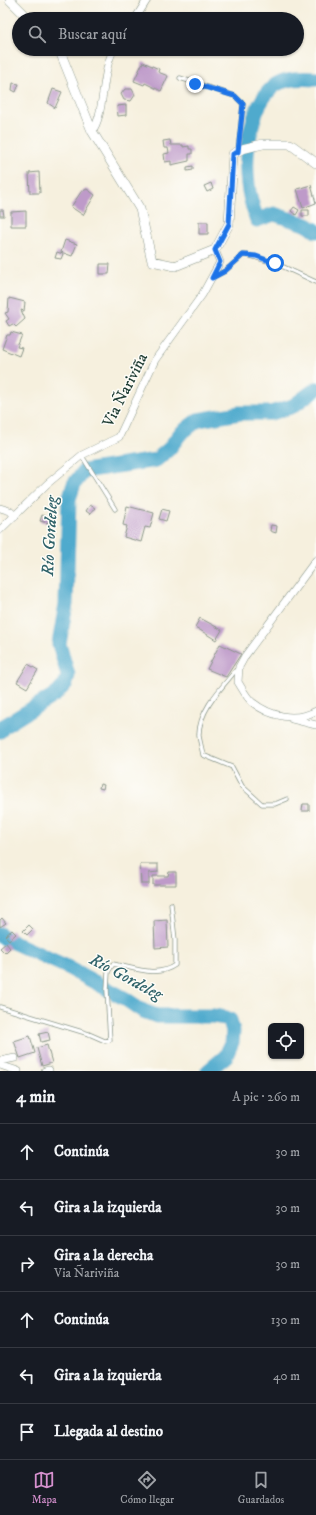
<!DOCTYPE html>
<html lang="es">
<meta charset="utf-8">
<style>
body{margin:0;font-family:"IM FELL DW Pica",serif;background:#20242c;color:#f1f3f6}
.controls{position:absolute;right:12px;bottom:12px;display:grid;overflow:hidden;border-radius:6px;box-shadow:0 1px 3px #0004}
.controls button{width:36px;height:36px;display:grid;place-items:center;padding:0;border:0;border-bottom:1px solid #363941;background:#171b24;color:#f1f3f6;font:20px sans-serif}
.stop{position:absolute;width:12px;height:12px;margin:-9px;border:3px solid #1a73e8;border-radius:50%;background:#fff}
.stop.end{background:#1a73e8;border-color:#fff;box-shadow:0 1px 4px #0008}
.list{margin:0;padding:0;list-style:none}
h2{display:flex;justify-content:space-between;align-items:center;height:52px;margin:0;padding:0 16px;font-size:17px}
h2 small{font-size:13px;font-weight:400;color:#9ea1a6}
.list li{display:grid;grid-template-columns:26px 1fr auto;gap:12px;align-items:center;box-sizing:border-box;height:56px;padding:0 16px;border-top:1px solid #363941}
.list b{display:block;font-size:15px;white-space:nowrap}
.list p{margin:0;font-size:13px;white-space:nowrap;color:#9ea1a6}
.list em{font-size:13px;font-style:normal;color:#9ea1a6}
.icon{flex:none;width:22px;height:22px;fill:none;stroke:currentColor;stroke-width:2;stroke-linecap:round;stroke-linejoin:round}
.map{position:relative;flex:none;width:316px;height:1071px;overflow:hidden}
.search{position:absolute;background:#171b24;box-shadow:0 1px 3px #0004;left:12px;right:12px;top:12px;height:44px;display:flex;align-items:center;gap:10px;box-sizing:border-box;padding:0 14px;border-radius:22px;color:#9ea1a6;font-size:15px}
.sheet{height:388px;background:#171b24}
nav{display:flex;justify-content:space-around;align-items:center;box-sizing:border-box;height:56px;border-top:1px solid #363941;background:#171b24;font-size:11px;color:#9ea1a6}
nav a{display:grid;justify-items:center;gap:2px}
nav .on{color:#d690ce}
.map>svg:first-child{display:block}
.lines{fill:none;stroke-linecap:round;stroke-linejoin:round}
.river{stroke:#4faacd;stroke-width:15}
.building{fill:#be9ac9}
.service-casing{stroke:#8a9689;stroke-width:5}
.minor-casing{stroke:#8a9689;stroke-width:8}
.tertiary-casing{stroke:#8a9689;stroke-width:10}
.service{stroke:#fff;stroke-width:3.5}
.minor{stroke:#fff;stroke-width:7}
.tertiary{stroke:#fff;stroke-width:9}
.route{stroke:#1a73e8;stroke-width:5}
.labels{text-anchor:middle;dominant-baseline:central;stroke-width:3;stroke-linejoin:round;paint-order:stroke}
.street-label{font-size:16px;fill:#1f3d34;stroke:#fdfcf7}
.water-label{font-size:17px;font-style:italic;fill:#30636a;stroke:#fdfcf7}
</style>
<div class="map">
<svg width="316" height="1071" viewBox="0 0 316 1071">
<rect width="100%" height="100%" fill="#fdfcf7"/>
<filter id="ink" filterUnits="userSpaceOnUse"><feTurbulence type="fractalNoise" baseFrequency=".025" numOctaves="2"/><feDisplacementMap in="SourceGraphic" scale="8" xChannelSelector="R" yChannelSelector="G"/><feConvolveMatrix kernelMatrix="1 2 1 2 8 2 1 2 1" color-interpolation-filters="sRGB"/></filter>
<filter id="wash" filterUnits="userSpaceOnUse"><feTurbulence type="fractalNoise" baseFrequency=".012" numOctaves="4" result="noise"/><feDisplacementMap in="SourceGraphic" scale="16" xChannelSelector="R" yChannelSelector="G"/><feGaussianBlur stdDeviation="0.9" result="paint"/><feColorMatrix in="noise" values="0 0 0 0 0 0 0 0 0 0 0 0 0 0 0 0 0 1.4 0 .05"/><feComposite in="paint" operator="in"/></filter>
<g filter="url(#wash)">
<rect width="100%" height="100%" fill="#f6f0de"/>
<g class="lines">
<path class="river" d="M316,79C304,78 284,78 274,86C250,106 244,155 248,184C249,197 253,208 257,220L274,214L307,225L316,231
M0,731L4,726L56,694L66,683L68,675L59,644L66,604L69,499L74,484L84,471L156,460L169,449L180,434L198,420L240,413H271L293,406L316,389
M0,934L2,937L67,967L124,998L143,1011L157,1016H213L226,1018L230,1020L233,1031L232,1042L226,1056L208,1071"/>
</g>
<g id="blocks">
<path class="building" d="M143,62L159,69L158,72L168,76L161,91L145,83L144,85L134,81Z
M13,83L19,84L16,92L12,90Z
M53,89L62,92L55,108L48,103Z
M125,89H132L135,95L131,101L124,100L121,94Z
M126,105V115L118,116L117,106Z
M170,140L171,145H183V147L189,146V149H192V154H189V161L171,165V161L165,162L164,154L169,153L168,148H164L163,141Z
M193,166V170L187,171V167Z
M39,172L40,193H30L29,173Z
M211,183L213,189L207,192L204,186Z
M311,185L316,203L303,208L297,189Z
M87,189L95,195L83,215L71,207L81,192Z
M294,207L299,210L296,215L291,211Z
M0,210H3L4,216H0Z
M302,210H309V216H302Z
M26,211V226H11V212Z
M199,222H208V234H199Z
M65,240L77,244L72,256L61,252Z
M57,252L63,254L61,259L55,258Z
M100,264H110L109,274H100Z
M9,298L25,302L24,311L21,310L25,319L16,327L13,324L9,326L6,321L9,319L5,313L8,312Z
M11,332L22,335L17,347L22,348L19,356L2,349L7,335H10Z
M90,505L95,508L90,514L86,511Z
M127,506L154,513L150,528L145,527L141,542L124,537L127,526L123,525Z
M162,509L169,511L166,521L159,519Z
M42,515L49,517L48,523L40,521Z
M271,525L277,526L276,533L270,531Z
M200,618L222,630L216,640L195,627Z
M220,644L241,654L226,677L207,669Z
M28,664L38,670L27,688L17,682Z
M100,784L104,785L103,789L99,788Z
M303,804H309V811H302Z
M140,864H158V872L149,873V884H141Z
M169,872H176V885H153V876H168Z
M2,918L6,923L0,927V920Z
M167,920L168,947L155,948L154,921Z
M29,925L33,929L27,935L23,931Z
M12,930L16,934L9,940L5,936Z
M6,943L10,948L5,953L0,948Z
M48,1032L50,1040L41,1042L39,1034Z
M30,1036L35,1053L20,1058L14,1041Z
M47,1045L52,1063L42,1066L37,1048Z"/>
</g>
</g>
<g filter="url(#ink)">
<use href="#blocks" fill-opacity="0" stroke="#8a9689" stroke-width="1"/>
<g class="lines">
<g class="service-casing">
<path id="service" d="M180,78L235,96L243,104L238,151
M213,277L225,271L243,255H247L275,263L316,282
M82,456L115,509
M237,669C222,687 198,711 199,736C200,742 202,749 203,755L232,767L242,786L262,804H275L287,799
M0,1007L89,1034L105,1041L110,1040L107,990L108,972L113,964C134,968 157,978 175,965V940L171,904"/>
</g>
<g class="minor-casing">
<path id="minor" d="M135,19L147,0
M92,131C105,116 101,71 114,49
M0,508L10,511L15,516
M0,530L47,484L82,455L119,437L155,360L202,295L220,262L215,250
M316,560L245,656L239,667L238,682C242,688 246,697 252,702C271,717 295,722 316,711
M292,719L316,725
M0,1061L15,1058
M0,1065L18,1071
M45,1071L49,1070"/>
</g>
<g class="tertiary-casing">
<path id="tertiary" d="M10,0L29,19
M59,49L92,131L140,209L152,261L175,266L215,250L229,224L233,154L242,149L263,144H290L316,163"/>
</g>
<use href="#service" class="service"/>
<use href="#minor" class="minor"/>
<use href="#tertiary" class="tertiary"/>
</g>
</g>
<g class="lines" filter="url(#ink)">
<path class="route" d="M195,84L235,96L243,104L238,152L233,154L229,224L215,250L220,262L212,278L225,271L243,255L256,256L275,263"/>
</g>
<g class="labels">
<g class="street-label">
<text transform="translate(125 390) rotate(-63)">Via Ñariviña</text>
</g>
<g class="water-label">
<text transform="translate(50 536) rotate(-87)">Río Gordeleg</text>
<text transform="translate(126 977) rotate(28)">Río Gordeleg</text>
</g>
</g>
</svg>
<div class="controls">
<button><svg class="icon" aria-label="locate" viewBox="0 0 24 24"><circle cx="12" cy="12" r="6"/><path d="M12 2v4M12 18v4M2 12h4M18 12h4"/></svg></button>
</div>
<div class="stop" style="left:275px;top:263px"></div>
<div class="stop end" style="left:195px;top:84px"></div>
<div class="search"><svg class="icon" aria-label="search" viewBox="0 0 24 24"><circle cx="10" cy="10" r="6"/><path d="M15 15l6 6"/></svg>Buscar aquí</div>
</div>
<section class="sheet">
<h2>4 min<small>A pie · 260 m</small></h2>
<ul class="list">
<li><svg class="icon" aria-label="ahead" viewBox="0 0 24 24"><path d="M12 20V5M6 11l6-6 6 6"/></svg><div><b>Continúa</b></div><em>30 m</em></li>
<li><svg class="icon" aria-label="left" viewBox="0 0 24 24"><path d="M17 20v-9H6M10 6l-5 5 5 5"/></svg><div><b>Gira a la izquierda</b></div><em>30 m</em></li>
<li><svg class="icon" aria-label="right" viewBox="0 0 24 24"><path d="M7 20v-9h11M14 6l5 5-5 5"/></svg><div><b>Gira a la derecha</b><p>Via Ñariviña</p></div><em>30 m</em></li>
<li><svg class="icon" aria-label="ahead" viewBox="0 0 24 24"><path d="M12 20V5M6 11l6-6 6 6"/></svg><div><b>Continúa</b></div><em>130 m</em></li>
<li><svg class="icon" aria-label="left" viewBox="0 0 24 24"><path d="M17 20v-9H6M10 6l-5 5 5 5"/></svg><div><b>Gira a la izquierda</b></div><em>40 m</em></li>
<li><svg class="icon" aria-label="arrive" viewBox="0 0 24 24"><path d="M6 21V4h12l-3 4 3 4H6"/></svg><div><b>Llegada al destino</b></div></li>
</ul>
</section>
<nav>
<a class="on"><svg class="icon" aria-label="map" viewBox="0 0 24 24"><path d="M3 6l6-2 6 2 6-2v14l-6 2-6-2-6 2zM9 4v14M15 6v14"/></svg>Mapa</a>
<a><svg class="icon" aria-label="directions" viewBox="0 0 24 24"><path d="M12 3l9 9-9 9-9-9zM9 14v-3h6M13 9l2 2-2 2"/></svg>Cómo llegar</a>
<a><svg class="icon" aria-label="saved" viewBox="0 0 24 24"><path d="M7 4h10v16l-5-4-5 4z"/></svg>Guardados</a>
</nav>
